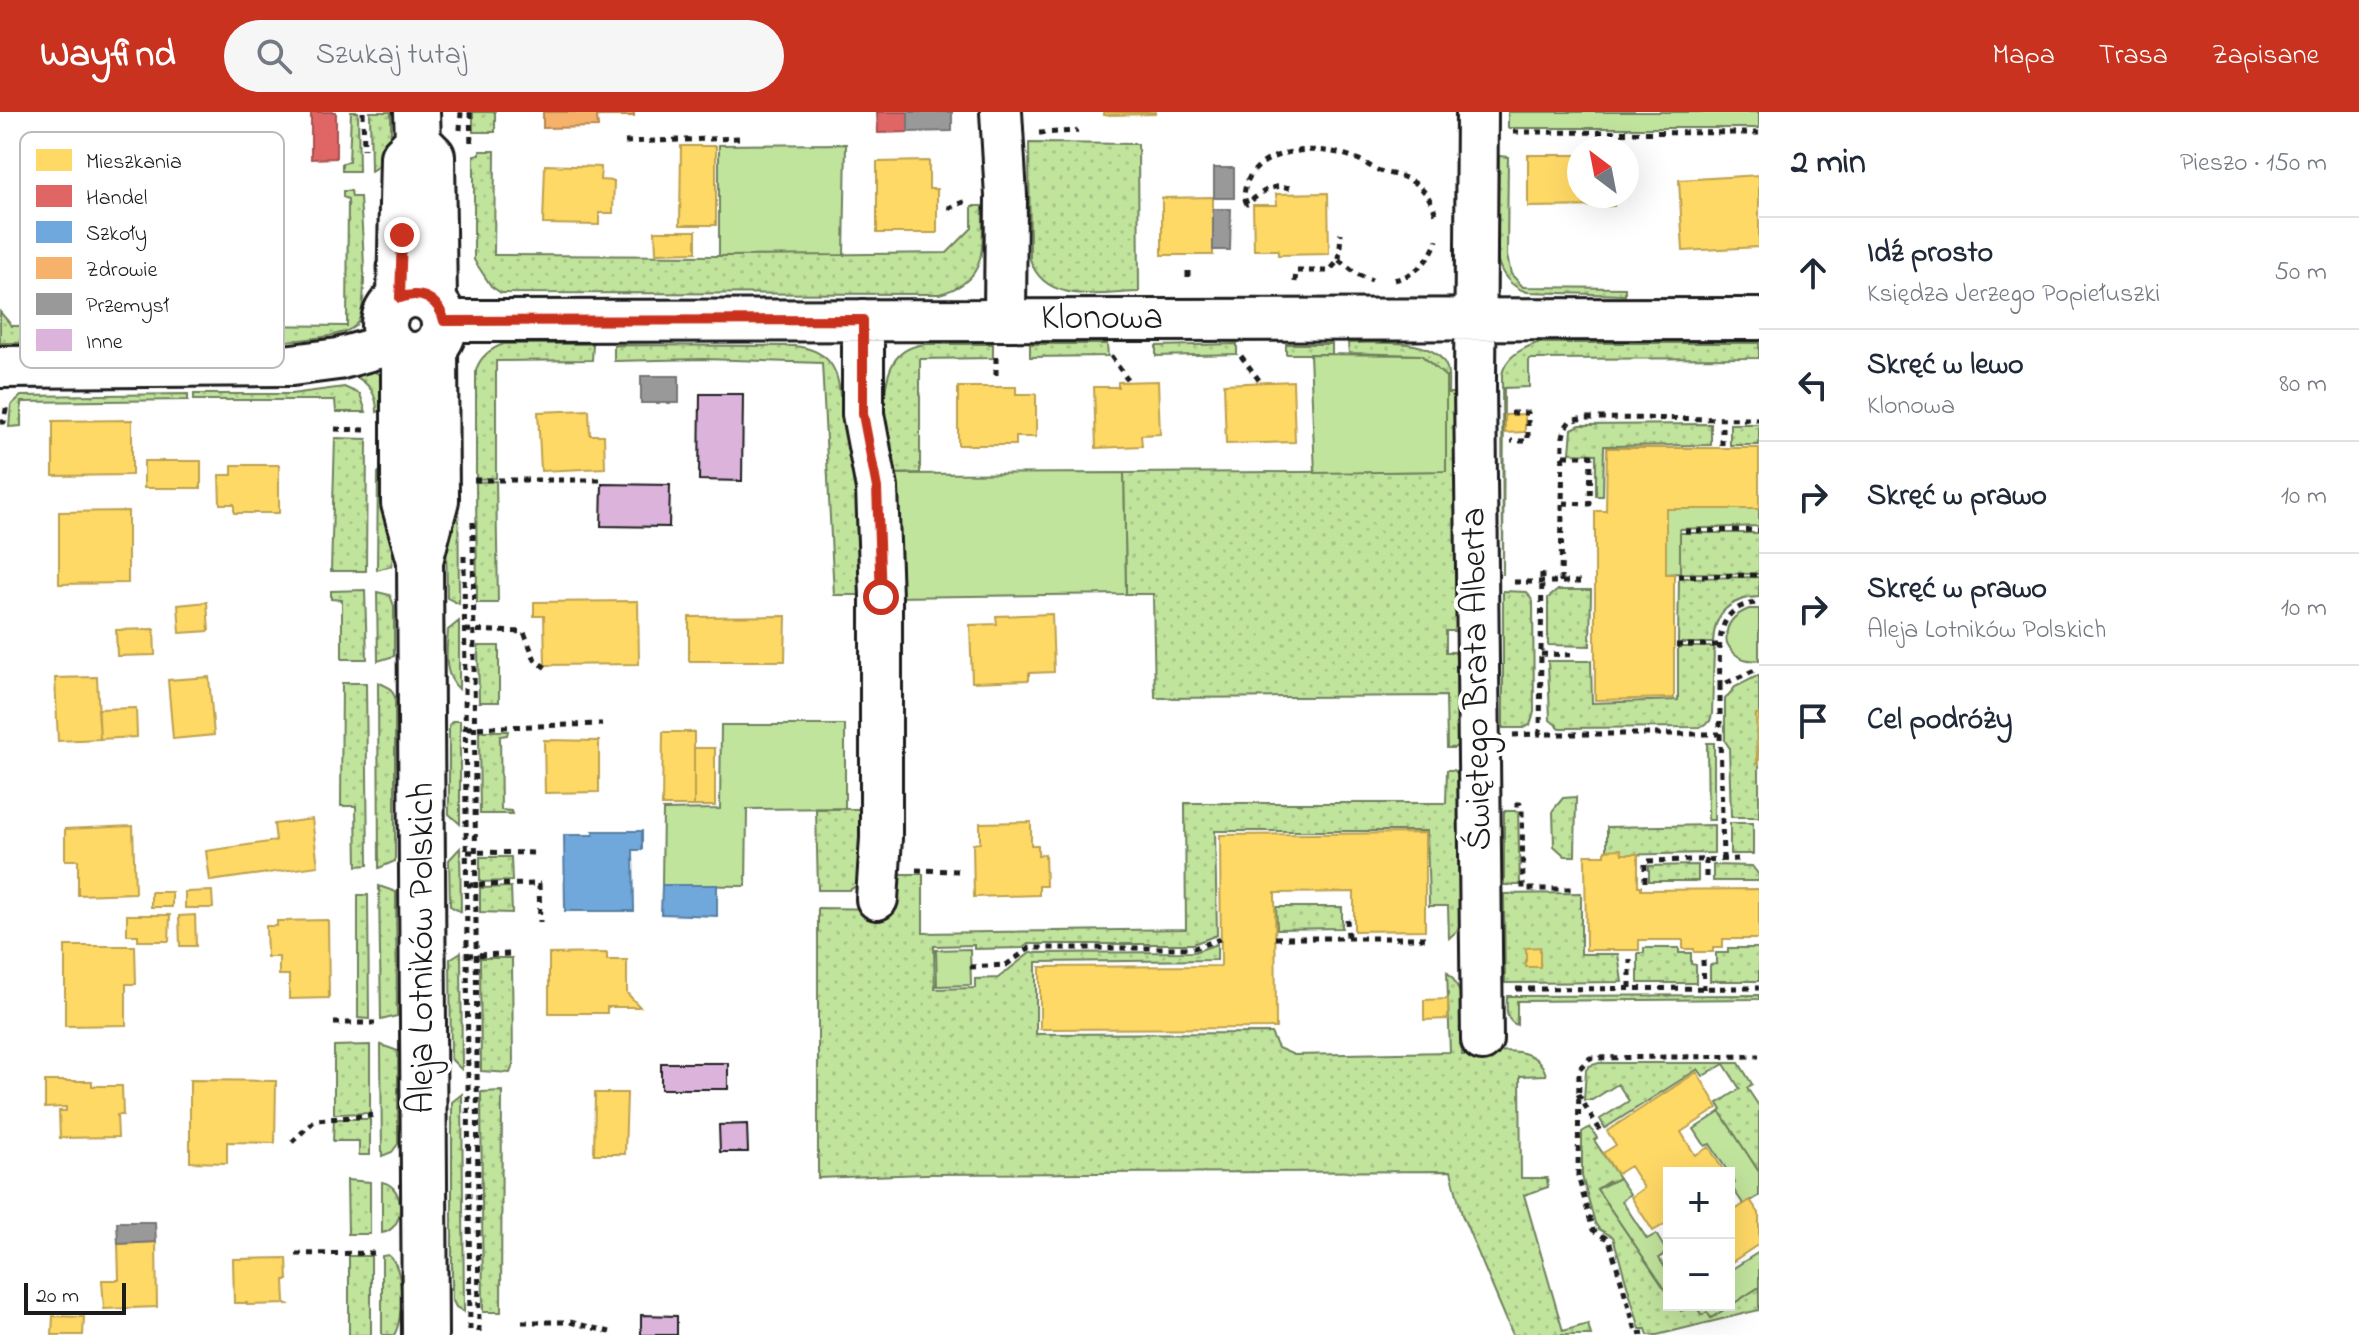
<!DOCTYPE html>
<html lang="pl">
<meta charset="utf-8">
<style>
body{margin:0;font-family:"Indie Flower",sans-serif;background:#f6f6f7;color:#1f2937}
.controls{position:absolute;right:24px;bottom:24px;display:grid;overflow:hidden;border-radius:0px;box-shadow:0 8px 32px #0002}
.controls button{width:72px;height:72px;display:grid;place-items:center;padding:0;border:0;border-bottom:2px solid #e0e1e3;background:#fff;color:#1f2937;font:40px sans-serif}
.compass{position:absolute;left:1567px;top:24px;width:72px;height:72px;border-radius:50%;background:#fff;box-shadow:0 8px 32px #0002;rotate:328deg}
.scale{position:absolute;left:24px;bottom:20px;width:102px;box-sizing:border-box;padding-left:8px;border:4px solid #1c1c1c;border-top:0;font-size:22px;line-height:28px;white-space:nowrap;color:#1c1c1c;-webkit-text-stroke:6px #fff;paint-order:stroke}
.stop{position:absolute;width:24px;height:24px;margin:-18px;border:6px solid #c8321e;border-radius:50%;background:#fff}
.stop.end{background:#c8321e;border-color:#fff;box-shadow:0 2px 8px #0008}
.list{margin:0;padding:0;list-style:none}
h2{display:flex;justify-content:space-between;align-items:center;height:104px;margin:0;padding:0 32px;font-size:34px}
h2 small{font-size:26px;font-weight:400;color:#747a83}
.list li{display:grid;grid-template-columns:52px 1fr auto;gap:24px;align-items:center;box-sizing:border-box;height:112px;padding:0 32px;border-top:2px solid #e0e1e3}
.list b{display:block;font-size:30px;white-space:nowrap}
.list p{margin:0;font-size:26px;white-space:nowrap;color:#747a83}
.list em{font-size:26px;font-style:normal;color:#747a83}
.icon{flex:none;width:44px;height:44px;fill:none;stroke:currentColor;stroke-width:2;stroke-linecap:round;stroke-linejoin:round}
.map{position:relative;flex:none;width:1759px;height:1223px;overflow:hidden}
header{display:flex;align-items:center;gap:48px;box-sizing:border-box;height:112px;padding:0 40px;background:#c8321e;color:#fff}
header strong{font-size:38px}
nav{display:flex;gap:44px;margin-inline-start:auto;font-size:28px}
.search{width:560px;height:72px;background:#f6f6f7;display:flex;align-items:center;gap:20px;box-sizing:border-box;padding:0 28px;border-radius:44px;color:#747a83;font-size:30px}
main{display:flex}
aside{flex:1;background:#fff}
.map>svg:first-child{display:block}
.grass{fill:url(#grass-dots);stroke:#6e805c;stroke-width:2}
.green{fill:#c1e49d;stroke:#6e805c;stroke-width:2}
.homes{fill:#ffd966;stroke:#bba050;stroke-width:2}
.shops{fill:#e06666;stroke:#a55050;stroke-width:2}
.schools{fill:#6fa8dc;stroke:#567ea2;stroke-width:2}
.health{fill:#f6b26b;stroke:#b58553;stroke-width:2}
.industry{fill:#999;stroke:#747474;stroke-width:2}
.building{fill:#dbb3db;stroke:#1c1c1c;stroke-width:2}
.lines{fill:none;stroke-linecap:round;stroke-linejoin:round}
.street-casing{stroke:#1c1c1c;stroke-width:46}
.secondary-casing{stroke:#1c1c1c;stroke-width:50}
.path{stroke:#1c1c1c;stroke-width:5;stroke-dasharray:6 6;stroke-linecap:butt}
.street{stroke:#fff;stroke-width:40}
.secondary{stroke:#fff;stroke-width:44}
.route{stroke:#c8321e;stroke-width:10}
.labels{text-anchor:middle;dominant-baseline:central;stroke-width:8;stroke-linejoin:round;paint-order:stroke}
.street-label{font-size:36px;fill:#1c1c1c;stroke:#fff}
.key{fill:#fff;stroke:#bbb;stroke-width:2}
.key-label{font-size:22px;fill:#1c1c1c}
</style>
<header>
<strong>Wayfind</strong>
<div class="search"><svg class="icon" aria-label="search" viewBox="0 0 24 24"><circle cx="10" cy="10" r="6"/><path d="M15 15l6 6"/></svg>Szukaj tutaj</div>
<nav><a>Mapa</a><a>Trasa</a><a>Zapisane</a></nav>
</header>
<main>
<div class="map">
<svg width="1759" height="1223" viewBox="0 0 1759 1223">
<defs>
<pattern id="grass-dots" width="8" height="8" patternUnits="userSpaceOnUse" patternTransform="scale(2)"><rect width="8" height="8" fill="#c1e49d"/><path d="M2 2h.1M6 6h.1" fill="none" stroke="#a5c387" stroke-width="1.8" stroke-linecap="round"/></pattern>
</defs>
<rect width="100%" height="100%" fill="#fff"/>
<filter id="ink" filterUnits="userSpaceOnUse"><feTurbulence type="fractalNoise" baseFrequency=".0125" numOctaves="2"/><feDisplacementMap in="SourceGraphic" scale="16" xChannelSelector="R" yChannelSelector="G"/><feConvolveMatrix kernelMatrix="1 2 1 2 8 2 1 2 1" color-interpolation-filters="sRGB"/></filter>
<g filter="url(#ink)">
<path class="grass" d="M351,0H358L359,59H342V51L349,50Z
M370,0H391C391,23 394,46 371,59Z
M473,0H495V20H473Z
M1029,31L1138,32L1139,180C1101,181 1044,193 1030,147Z
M480,39H495L494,143L719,144L947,141L972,116V94H983C982,136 989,169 939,182L501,181L491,174L474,148V43L480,42Z
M1499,44L1508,45L1507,144L1511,162L1523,175L1625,176V183L1527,180C1510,175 1499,160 1497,143Z
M343,79H351L352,85H360C361,109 371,200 355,214C338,229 268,230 245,230V213L347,214L348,87L343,85Z
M0,200L12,214L216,213V230L0,231Z
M1348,231C1376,232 1435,223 1447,256C1449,263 1448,273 1448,281H1459L1461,513L1454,519H1446V540H1454L1459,546L1460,631L1454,636H1447L1446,584L1155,586L1153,482H1126L1124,361L1446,359V265L1421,243L1349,241Z
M1537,231H1759V246L1529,247V275L1504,276L1503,463L1502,263C1505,245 1521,237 1537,231Z
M504,232H593L592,248L496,249V366L476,367V259C479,245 492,236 504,232Z
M928,232H993V246L920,247V361L888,362L876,284H885C887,255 896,234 928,232Z
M1030,232H1107L1108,244L1030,245Z
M1237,232V242L1156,244V234Z
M1286,232H1332V242H1286Z
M614,233L795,234C826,238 838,253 840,284L849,285L867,483H834L822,251L704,247L614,249Z
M367,257L382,263L383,298L377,300C377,282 369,271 353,263Z
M344,275L360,282L366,300H336L335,288H194V282H291Z
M188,282V288L21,290V314L9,315L11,293L21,284Z
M1711,312V333L1604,334L1603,384H1596V342L1570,341L1572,317L1580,313Z
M1730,312H1759V333H1730Z
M335,326L367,327L366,459H331Z
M458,350L459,492L447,486L445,351Z
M388,351C392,384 400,422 391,454L377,458L378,361Z
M496,369L498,491H477L476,370Z
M1680,421H1759V462L1680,461Z
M1759,465V485C1729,486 1714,502 1713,531H1678L1679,466Z
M365,478L367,547H342V488L331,487V479Z
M1558,478H1591L1590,534L1548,533V486Z
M1503,479L1527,480L1533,490L1534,600L1530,613L1523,616H1503Z
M377,480L390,483L394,494V544L378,549Z
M459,509V577C442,562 447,538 448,518Z
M478,534H499V590H479Z
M1678,535H1714L1712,602L1710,609L1700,615L1560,616L1550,608L1548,549H1591L1592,591L1678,588Z
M1759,563V705H1731L1729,635L1725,629V587L1735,575Z
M378,570L390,576L395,585V749L379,756Z
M342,571H366L368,753L357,754L356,694H341Z
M453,609H460V712L449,702V613Z
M508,619L507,623L500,624L501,698L511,699L512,702H480L479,619Z
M1707,631H1714V708H1708Z
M1447,658H1454L1460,664L1461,808L1457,819L1449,826L1448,794H1429L1427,719H1215L1217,823L1193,832H1028L1023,836L974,837V833L934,834L935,877L975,876V867L998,866L1030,841L1194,840L1217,832V848L1036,850V922L1271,921L1278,936L1294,943L1450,940L1447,860C1469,879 1461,916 1462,943C1489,941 1537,928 1546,963L1520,964L1521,1066H1547L1548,1075L1524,1083L1563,1219L1588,1212L1591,1223H1513L1462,1103L1451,1059L925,1062L818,1066V796L886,797L889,762H923V821L1186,817L1185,691H1446Z
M1576,685L1575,744H1565L1554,734L1553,698L1563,686Z
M816,697H870L861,772L849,778H818Z
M1504,699H1518L1520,773H1504Z
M1730,711H1753V742H1730Z
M1714,713V741L1607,743V715Z
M460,736L461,800L450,794L449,748Z
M480,745H511L512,769L480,770Z
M1698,753V769H1649V754Z
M1713,753L1752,754L1759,763V769H1713Z
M379,774L396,780L397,904L381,908Z
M511,775L512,801L480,800V776Z
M1581,781V842H1618L1622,870L1505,871L1504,782Z
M358,783H368L369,907L358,906Z
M1276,795H1342V816L1277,817Z
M1644,836H1679V841H1691V852L1696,853V871H1638V841H1644Z
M1728,836H1759V869H1710V853L1716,852V841H1728Z
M461,840L462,958L451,947L450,847Z
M480,846H512L513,953L510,961L481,959Z
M1759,883V887L1517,889V913C1504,908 1507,896 1507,884Z
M370,933V1001L334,1002V934Z
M381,933L398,939V1032L392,1040L382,1044Z
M1599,951H1739L1752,972L1747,976L1759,994V1060L1720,1000L1722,998L1718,991L1740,977L1724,952L1703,964L1698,957L1605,1016L1600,1007L1629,989L1618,972L1592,988H1584L1586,958L1589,954Z
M502,979L501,1200H483L481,980Z
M462,982L464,1200L456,1195L452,1187V990Z
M334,1007H370V1043H359V1029H333Z
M1590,1015L1597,1026L1594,1028L1619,1066L1611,1071L1609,1069L1597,1077L1669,1183V1193H1676L1681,1199L1695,1193L1701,1202L1707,1199L1711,1206L1759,1175V1198L1657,1223H1648L1646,1217H1640L1613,1125L1599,1117L1595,1111L1582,1064V1020Z
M347,1068L370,1070V1122H348Z
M382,1070C406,1074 406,1117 382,1121Z
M388,1143C405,1154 404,1207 394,1223H382V1144Z
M349,1144H371V1223H349Z"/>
<path class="green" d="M1508,0H1759V16H1508Z
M846,32L844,143L719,144V33Z
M1310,242L1421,243L1446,265V359L1315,361Z
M1124,361L1126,482L893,485L888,362Z
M1666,397H1759V414L1680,417V461L1666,462Z
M1749,497H1759V548C1744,550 1734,545 1727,531C1724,514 1733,503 1749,497Z
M721,613H845V696L747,697L746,774L662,773L663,698L720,697Z
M970,837L971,873L937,874L936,838Z
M1720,1000L1759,1060V1084L1744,1093L1731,1074L1735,1071L1710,1032L1705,1034L1694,1017Z
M1619,1066L1630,1082L1622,1089L1647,1127L1656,1122L1667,1140L1659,1146L1669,1162V1183L1597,1077Z
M1759,1140V1175L1711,1206L1707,1200L1702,1203L1695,1193H1729V1159Z"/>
<path class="homes" d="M1104,0H1155V2L1104,3Z
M681,34H716V113H680Z
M1528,43H1579V84H1614V94L1528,95Z
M929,49V77H937V121H877V50Z
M545,53L601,55L600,68L614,69L613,101H599V113L543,112Z
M1759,63V135L1683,139L1679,68Z
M1328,81L1329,142L1278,143V138H1254L1253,93H1277L1276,82Z
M1213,85V143H1162V86Z
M655,119H696V140L656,141Z
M1158,269L1160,322L1141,323L1142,334L1096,336L1094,275H1118V270Z
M1293,269L1295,330L1226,332L1224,272Z
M958,275H1016V282H1036V325H1016V333H958Z
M589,298L590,323H604L605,356L541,359L538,300Z
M1525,302V320L1505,321V303Z
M132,308V363L53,364V309Z
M1607,336H1759V397H1666V462H1674V586L1595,588V399H1606Z
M144,349H201V376H144Z
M232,353H279V401H234V392H220L219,363H232Z
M128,399V471L59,472V400Z
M638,489L639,552L545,553L544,504H534V490Z
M207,490L209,519L180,521L178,493Z
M1052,502L1054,560L1029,561V568L972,570L970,513L997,512L996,504Z
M786,504L785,549H689V505Z
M154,517L155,543L117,544L116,518Z
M97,565L100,627L58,629L55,566Z
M209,565L214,623L173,627L168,568Z
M136,596L137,625L100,627L98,597Z
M1756,602H1759V652H1757Z
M663,620H694V694H662Z
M544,628L599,629V680L545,681Z
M694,636H715V694H694Z
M312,707L318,754L210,769L206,739L276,729L274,712Z
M1031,710V733H1038V743L1045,742L1046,774H1039V783L974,785L973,732L980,731V711Z
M133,714L135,781L78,783V748H65V717Z
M1425,721V818L1354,819V780L1275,781L1276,916L1040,917V855L1221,854L1220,723Z
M1621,737L1622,742H1638V774H1641V778L1759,777V827H1723V836H1713V840H1694V837H1683V828H1639V838H1586L1585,743H1605V738Z
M212,779L213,796H185V780Z
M151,780H172V795H151Z
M127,803H170L169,829H138V823H127Z
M195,803L196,834H180L179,804Z
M328,808L329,886L289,887V863H279V845H267L266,814H277V809Z
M65,834H135L136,872H126V913L65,914Z
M1540,835V855H1526V836Z
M607,841V848H627V881L640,895H607V901H549V842Z
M1448,887V907L1424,908V888Z
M1697,960L1718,996L1681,1020L1695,1043L1709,1035L1725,1061H1669V1115L1667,1111L1653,1119L1631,1085L1644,1076L1630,1054L1617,1062L1603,1041L1616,1033L1607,1019Z
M190,968L276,969L275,1031L227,1030V1051L190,1050Z
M45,969H92V974H122L123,1003H117L118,1025L60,1026L59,999H66V995L45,996Z
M595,981H627L625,1042H594Z
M1750,1088L1759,1101V1132L1729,1152V1095L1732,1100Z
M156,1130L157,1195L104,1197L102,1168H119L118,1132Z
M287,1146L288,1168H284L285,1190L288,1192L247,1193V1191H234L233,1147Z
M53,1204L84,1205L83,1223H52Z"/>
<path class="shops" d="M311,0H336V46L311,47Z
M877,0H908V20L878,21Z"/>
<path class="schools" d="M593,719H642V738H633L634,799H565L564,723H593Z
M662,773H717V804L661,802Z"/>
<path class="health" d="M543,0H634V4H597L598,15L543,16Z"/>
<path class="industry" d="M908,0H952V19L908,20Z
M1214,56H1234V86H1214Z
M1213,97H1231L1230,138H1213Z
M641,264H679V291H641Z
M117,1110H155L156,1130L118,1132Z"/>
<path class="building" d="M700,282H743L742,369L699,368Z
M602,372L670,373L669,415L601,414Z
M661,951H728V977H661Z
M747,1012L748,1040H720L719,1013Z
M641,1203L677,1204V1223H641Z"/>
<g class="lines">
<g class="street-casing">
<path id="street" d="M1001,0L1006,84L1005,207
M1477,0L1475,271L1482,928
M863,208V302L877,376L881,485V726L877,787
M444,209L1759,207
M0,255L292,253L338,247L391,232"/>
</g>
<g class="secondary-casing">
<path id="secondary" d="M418,30L432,44L434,190
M384 213a30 30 0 1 1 60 0a30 30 0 1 1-60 0Z
M400,186L403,45L418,30L417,0
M404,241V391L419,445
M425,1223L420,449L436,388L435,235"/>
</g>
<path class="path" d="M363,0L364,37
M470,0L471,35
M460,18L461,0
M1513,20L1759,21
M1039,21L1078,19
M625,30L740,26
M1290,76C1271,71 1261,81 1247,92C1242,83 1245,73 1250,64C1270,34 1322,34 1352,45C1362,48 1370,55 1380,59C1387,62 1396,62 1403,65C1422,72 1432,87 1437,106
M948,96L970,88
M1339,148L1356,162L1372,168
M1188,159V170
M1394,168C1415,163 1430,149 1437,128
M1295,170L1296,159H1329L1339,148L1341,121
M239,185L240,216
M1111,244L1127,267
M1241,244L1259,268
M996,245V269
M1511,301H1528V329H1511
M0,310H4L7,291
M335,317L365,318
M1722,333V307
M474,368H603
M1563,391L1590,392L1591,344H1563
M473,410L479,1223
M1685,419L1759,418
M464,444L470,1223
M1542,461L1540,622H1720V574L1759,556
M1678,464L1759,463
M1514,470H1582
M1561,470L1563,325L1565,316L1570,309L1584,306L1759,307
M465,518L524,520L535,548L546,556
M1676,533H1720
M1541,542L1576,543
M1720,574C1720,539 1711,493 1759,491
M466,616L602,612
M1720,622L1723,747
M1513,623L1540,622
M1515,692H1520L1522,696L1523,777H1576
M467,740L539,741
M1706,747V768
M916,758L958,759
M1645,770V749L1743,747
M467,773L539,772L540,810
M1347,807L1348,826
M1275,826H1428
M467,843L512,842
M1703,848L1704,877
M970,855L1006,853L1030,836H1194L1220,827
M1630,876V848
M1516,877L1759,876
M334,911H375
M1578,982L1600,1018
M292,1030L315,1008L376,1003
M296,1142L377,1141
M522,1210H570L610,1220
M1644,1221L1637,1222L1609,1128L1593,1118L1578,1064L1579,957L1590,946L1759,944"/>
<use href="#street" class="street"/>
<use href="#secondary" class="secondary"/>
</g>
</g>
<g class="lines" filter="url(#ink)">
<path class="route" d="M402,123L400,186C421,178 439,187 444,209L863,208V302L877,376L881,485"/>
</g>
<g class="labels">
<g class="street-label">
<text x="1102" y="207">Klonowa</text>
<text transform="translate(1478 567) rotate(-91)">Świętego Brata Alberta</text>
<text transform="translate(423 836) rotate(-90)">Aleja Lotników Polskich</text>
</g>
</g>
<rect x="20" y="20" width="264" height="236" rx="12" class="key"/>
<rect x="36" y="37" width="36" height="22" fill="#ffd966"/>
<rect x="36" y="73" width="36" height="22" fill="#e06666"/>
<rect x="36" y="109" width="36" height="22" fill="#6fa8dc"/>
<rect x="36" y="145" width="36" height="22" fill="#f6b26b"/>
<rect x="36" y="181" width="36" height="22" fill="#999"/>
<rect x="36" y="217" width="36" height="22" fill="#dbb3db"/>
<g class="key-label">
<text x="86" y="56">Mieszkania</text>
<text x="86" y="92">Handel</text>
<text x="86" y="128">Szkoły</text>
<text x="86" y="164">Zdrowie</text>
<text x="86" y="200">Przemysł</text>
<text x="86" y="236">Inne</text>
</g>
</svg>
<div class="controls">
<button>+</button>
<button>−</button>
</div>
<svg class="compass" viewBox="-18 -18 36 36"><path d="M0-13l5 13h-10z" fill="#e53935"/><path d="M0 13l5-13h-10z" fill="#747a83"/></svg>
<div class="scale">20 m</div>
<div class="stop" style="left:881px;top:485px"></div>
<div class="stop end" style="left:402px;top:123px"></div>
</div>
<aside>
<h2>2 min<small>Pieszo · 150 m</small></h2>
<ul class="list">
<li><svg class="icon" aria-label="ahead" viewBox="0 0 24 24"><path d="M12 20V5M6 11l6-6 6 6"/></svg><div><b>Idź prosto</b><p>Księdza Jerzego Popiełuszki</p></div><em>50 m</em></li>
<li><svg class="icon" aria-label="left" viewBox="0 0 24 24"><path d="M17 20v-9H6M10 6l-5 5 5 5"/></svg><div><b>Skręć w lewo</b><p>Klonowa</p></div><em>80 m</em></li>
<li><svg class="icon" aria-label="right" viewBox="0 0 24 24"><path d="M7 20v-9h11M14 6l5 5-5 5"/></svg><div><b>Skręć w prawo</b></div><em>10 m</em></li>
<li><svg class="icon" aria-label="right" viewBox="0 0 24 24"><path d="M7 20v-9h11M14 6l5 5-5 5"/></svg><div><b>Skręć w prawo</b><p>Aleja Lotników Polskich</p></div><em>10 m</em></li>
<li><svg class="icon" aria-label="arrive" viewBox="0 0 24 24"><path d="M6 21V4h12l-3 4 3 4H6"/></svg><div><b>Cel podróży</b></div></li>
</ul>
</aside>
</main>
